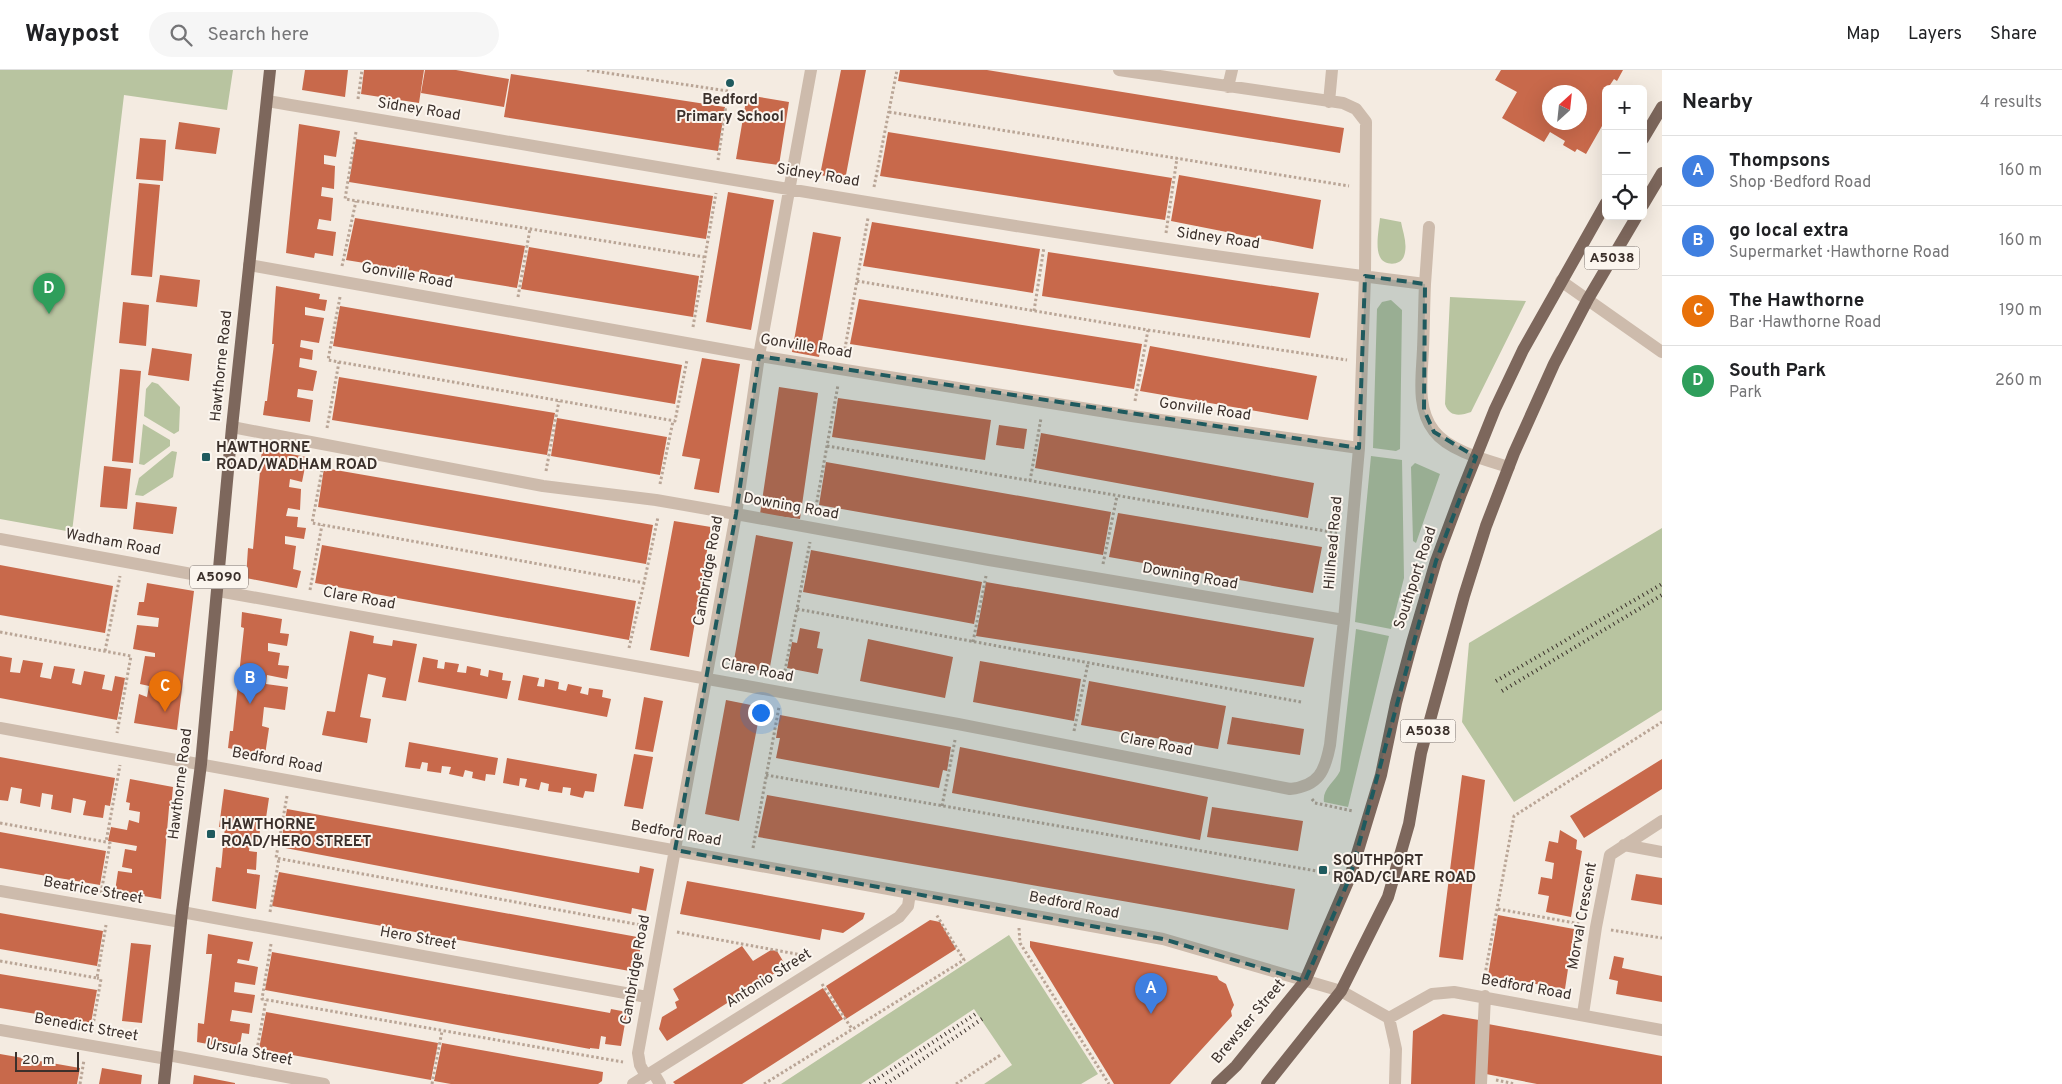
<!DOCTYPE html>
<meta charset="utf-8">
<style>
body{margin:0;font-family:Overpass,sans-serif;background:#f6f6f6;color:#202124}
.controls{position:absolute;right:15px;top:15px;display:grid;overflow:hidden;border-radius:8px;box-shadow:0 5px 20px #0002}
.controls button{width:45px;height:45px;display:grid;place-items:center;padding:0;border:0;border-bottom:1px solid #e0e0e0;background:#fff;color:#202124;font:25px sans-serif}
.compass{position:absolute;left:1542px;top:15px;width:45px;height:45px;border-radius:50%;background:#fff;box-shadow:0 5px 20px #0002;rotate:27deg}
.scale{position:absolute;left:15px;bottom:12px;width:64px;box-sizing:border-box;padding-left:5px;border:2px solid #3b302b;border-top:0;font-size:14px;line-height:18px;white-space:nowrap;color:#3b302b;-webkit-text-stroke:4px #fbf5ee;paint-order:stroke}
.you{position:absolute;left:760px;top:642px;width:18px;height:18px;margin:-12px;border:4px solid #fff;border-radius:50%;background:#1a73e8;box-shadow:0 0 0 8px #1a73e833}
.badge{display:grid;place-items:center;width:32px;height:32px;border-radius:50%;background:#0b8043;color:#fff;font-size:16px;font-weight:700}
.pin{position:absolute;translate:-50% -41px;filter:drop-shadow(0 1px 2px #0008)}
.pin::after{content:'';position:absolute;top:26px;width:18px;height:15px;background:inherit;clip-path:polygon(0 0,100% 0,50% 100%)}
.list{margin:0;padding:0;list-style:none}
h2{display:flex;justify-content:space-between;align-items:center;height:65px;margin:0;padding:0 20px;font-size:21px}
h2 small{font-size:16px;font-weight:400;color:#757577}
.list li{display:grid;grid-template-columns:32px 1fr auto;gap:15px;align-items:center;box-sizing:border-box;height:70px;padding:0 20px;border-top:1px solid #e0e0e0}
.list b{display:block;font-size:19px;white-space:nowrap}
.list p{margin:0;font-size:16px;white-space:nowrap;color:#757577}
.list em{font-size:16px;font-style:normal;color:#757577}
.icon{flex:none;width:28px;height:28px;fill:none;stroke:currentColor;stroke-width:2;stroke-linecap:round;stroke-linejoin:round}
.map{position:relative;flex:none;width:1662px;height:1014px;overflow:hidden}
header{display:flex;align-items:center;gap:30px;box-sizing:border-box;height:70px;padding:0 25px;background:#fff;border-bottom:1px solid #e0e0e0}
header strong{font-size:24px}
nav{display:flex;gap:28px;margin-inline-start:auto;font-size:18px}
.search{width:350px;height:45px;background:#f6f6f6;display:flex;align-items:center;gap:12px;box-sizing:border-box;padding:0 18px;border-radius:28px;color:#757577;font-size:19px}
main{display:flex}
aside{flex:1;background:#fff}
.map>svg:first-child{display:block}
.green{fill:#b8c4a0}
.building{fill:#c8694b;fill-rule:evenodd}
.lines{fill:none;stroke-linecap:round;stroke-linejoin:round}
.path{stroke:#b9a596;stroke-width:3;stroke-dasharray:2.5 2.5;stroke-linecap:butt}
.minor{stroke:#cdbbac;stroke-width:12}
.major{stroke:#7d675c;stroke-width:12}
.rail{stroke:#3b302b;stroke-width:4;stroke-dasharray:1 4;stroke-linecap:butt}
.marked{fill:#1f5a5e;fill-opacity:0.2;stroke:#1f5a5e;stroke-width:4;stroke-dasharray:10 6;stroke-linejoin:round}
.poi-dot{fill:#1f5a5e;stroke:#fbf5ee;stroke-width:2}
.labels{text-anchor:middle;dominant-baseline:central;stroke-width:4;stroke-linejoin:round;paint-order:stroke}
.shield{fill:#fbf5ee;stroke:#756b66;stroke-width:1}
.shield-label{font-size:14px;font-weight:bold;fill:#3b302b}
.poi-label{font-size:15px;font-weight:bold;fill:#3b302b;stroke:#fbf5ee;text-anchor:start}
.street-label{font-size:15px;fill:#3b302b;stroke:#fbf5ee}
</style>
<header>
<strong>Waypost</strong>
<div class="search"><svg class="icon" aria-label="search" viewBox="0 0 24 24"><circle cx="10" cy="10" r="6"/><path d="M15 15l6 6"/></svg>Search here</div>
<nav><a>Map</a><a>Layers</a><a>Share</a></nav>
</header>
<main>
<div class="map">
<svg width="1662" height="1014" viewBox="0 0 1662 1014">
<rect width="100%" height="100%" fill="#f4ebe1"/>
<path class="green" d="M0,0H233L227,40L124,25L72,462L0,449Z
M1380,148L1401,152C1403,163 1408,174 1404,186C1401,196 1384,196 1380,187C1375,177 1379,159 1380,148Z
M1450,227L1526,231L1471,342C1460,346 1449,347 1445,334Z
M1391,230L1402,240L1400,379L1396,381L1373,378L1377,239L1382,232Z
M152,312L158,314L180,337L179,361L174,364L144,346L146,319Z
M143,354L170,370V376L144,395L139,394Z
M172,381L177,382L173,407L143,426L135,425L139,408Z
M1371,386L1402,390L1404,508L1391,559L1355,552Z
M1415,393L1440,404L1416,473L1413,471L1411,397Z
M1662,458V640L1514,732L1462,652L1469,573Z
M1356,559L1389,566L1348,737L1324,732C1322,719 1334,713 1340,701Z
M1009,865L1098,1004L1081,1014H984L1012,995L974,939L861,1014H781Z"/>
<path class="building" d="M305,0H348L345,27L302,20Z
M364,0H424L419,33L361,24Z
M425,0H456L509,9L504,37L421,23Z
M841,0H866L845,110L820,105Z
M900,0H987L1344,58L1340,83L898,11Z
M1501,0H1623L1617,11L1614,9L1610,15L1616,19H1606V49L1586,84L1577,79L1575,82L1563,75L1565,71L1550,62L1544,72L1502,48L1517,22L1495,10ZM1550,22H1580V52H1550Z
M511,4L725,37L718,81L504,47Z
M747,25L789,32L779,95L736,89Z
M179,52L220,58L216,84L175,79Z
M299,54L340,61L336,87L324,85V94L335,96L334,119L322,117L321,126L333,128L331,151L319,149L317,159L336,162L333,186L315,183L314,188L286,183Z
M888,62L1172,108L1165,150L880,106Z
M140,68L166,70L163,111L136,109Z
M356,69L713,126L706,169L349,112Z
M1179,105L1321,130L1313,179L1171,151Z
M139,113L160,115L152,207L131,205Z
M728,122L774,130L751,260L706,252Z
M355,148L525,176L517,218L346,190Z
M872,152L1040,179L1033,223L863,196Z
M813,162L841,167L819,287L792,282Z
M529,177L699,206L693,247L521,219Z
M1048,182L1319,223L1310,268L1042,226Z
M160,205L200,210L197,237L156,232Z
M276,216L320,224L319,229L327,230L325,241L305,237V245L324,248L319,273L301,270L300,277L313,280L312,290L300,288L299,297L317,301L313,321L298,319L297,327L313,330L310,352L263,345L265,331H267L274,274H272Z
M859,229L1142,274L1134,319L850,274Z
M123,232L149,235L146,276L119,273Z
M340,236L682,295L675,334L333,276Z
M1150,276L1317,306L1308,350L1140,321Z
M152,278L192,284L189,311L148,305Z
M702,288L740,294L719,423L694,419L700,389L682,386Z
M120,299L141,301L133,393L112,391Z
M339,307L555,343L547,385L332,350Z
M779,317L818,323L800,449L760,444Z
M838,328L991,350L985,390L832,367Z
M557,348L667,367L660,405L551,386Z
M999,355L1027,359L1024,379L996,375Z
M1041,363L1314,413L1308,448L1035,398Z
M262,379L307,387L302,412L290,409L289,417L301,419L300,440L288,438L286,446L298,447L297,457L306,458L304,469L285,466V474L296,476L293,499L301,501L297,518L246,508L248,478L253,479Z
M826,392L1111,442L1103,485L819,435Z
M104,396L131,399L127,439L100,437Z
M324,398L653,455L646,494L318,437Z
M136,432L177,437L173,464L133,459Z
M1118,443L1322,477L1313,523L1109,487Z
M674,451L711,457L689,587L650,580Z
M756,465L793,472L769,602L733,596Z
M322,475L636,531L629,570L315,513Z
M811,480L982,512L974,554L803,522Z
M0,495L113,516L105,563L0,545Z
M986,512L1314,568L1304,617L976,566Z
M147,513L194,521L177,660L134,653L139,624L147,627L149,616L140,614L145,586L155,587V583L133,579L137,555L158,557L159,548L137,545L139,532H144Z
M242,542L282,549L280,563L289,564L287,576L268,573V581L280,583L278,595L289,596L287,609L267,605L266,614L288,617L285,640L264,637L262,656L269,658L265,685L228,678L230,661H233L244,558L241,557Z
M800,558L820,562L817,578L823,579L818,604L787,598L792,572L797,573Z
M350,561L374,566L373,573L392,576L393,570L417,574L406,631L382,627L386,608L368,604L360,647L371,649L367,673L322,665L327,641L335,642Z
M868,569L953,587L945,628L860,611Z
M0,586L12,588L10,602L20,603L23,590L43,593L40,607L51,609L54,596L75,599L72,613L81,615L84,601L105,605L102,619L108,620L112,621L115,606L125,608L117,650L0,628Z
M423,587L438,590L437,598L444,599L445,592L459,594L457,602L466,603L467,596L481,599L480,605L488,607L489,600L503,603L502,610L511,611L507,629L418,612Z
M980,591L1081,609L1074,651L973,632Z
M523,605L539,608L537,616L544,617L545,609L559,612L558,619L566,621L568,614L582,617L580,623L588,625L589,618L603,620L602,627L611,629L607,647L518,630Z
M1089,611L1226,636L1218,679L1081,655Z
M644,627L663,631L653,682L635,679Z
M726,630L761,637L739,751L705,744Z
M780,645L951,677L947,701L943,700L939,718L776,688L780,668H776Z
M1232,647L1304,659L1300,685L1227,674Z
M409,672L498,688L495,705L486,704L485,711L472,708L473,702L465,700L463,707L449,704L451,697L442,696L441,703L427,701L428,693L422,692L420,699L405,697Z
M960,677L1208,727L1200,770L952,723Z
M634,684L653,687L643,739L624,736Z
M0,687L115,708L110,736L105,735L103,748L83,745L86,731L73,728L71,743L51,739L53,725L42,723L40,737L20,733L22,719L11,717L8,731L0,730Z
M507,688L597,704L594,722L585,721L583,728L570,725L571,718L563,717L562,723L548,721L549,714L541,712L539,720L525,717L527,709L520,708L519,716L503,713Z
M1662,689V719L1584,768L1570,746Z
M1462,705L1485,710L1463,890L1439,887Z
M130,709L173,717L171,739L169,738L161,829L115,821L118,801L132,803V799L122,797L125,779L136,781L137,776L108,771L111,757L127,760L129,750L139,753L140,742L129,740L130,733L126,732Z
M224,719L269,728L266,748L261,747L259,772L250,771L249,781L257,782L256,800L247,799V803L260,805L256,839L212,831L216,797L221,798L225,757H219Z
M767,725L1295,819L1288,860L758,767Z
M1212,737L1303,751L1298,781L1207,767Z
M287,739L639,803L640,796L654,799L646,841L632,838L631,844L280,777Z
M1560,760L1577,770L1576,779L1582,781L1571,847L1546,842L1549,826L1538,824L1541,807L1552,809L1554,793L1545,791L1549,771L1558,773Z
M0,762L106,781L100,815L0,798Z
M279,802L643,868L635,902L272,836Z
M1636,804L1662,808V835L1631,830Z
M687,811L865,843L863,849L843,863L822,859L820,870L680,844Z
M0,843L103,861L97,896L0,879Z
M1498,845L1574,859L1565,919L1488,906Z
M930,850L940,852L956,879L846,949L826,916Z
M208,864L253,872L249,891L238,889L237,893L258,897L255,915L235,912L234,922L255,925L252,943L232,940L230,951L250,954L249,964L242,963L239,980L197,972L198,953L204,954L212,884H206Z
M1030,871L1217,906L1219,910L1226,914L1234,935L1231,941L1232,946L1170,1014H1114L1030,877Z
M131,873L151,875L142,953L122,951Z
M742,876L753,891L771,880L777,881L786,896L667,971L659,959L662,947L677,938L675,932L679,930L673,919Z
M272,882L610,943L611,939L627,942L621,976L605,974L606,967L601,966L599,979L590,978V979L265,920Z
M1614,886L1624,888L1622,898L1662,906V932L1616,924L1618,911L1609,909Z
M0,904L97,920L91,953L0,938Z
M823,918L843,949L742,1014H675L673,1012Z
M266,942L438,973L431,1010L259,979Z
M1443,944L1479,950L1476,1014H1411L1413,961Z
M1488,954L1662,986V1014H1537L1486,1004Z
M442,973L603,1002L602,1011L598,1014H451L434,1011Z
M0,984L80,998L77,1014H0Z
M102,998L142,1005L141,1014H99Z
M194,1005L235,1013V1014H193Z"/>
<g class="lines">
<path class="path" d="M587,0L728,21L718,90
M358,29L362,0
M889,42L1349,116
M356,62L345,129L704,187
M874,117L897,0
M1166,163L1177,88
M342,196L356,131
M857,211L1148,260L1347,290
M340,227L328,290L675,351L687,290
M518,227L530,159
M1034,241L1044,177
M693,257L716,123
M844,284L868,148
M1135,331L1148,260
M327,358L339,292
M827,376L1337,463
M324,390L312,453L644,513L658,447
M546,401L559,331
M1030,411L1041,348
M660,414L673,351
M815,442L838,315
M1103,494L1117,426
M310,520L322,455
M797,539L1301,632
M0,562L131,586L117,663
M973,572L986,506
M629,578L644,513
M105,581L120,506
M784,606L810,472
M1074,661L1088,593
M766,705L1334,804
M287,726L276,788L646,856
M1312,729L1315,733L1353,741
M942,736L955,670
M0,753L106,772L120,695
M753,778L779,637
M101,823L110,773L106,772
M1498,839L1580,854
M270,842L279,788
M1019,858L1020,873L1109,1014
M1611,860L1662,868
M677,862L802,885L804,888
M271,874L262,929L623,992
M0,891L97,908L106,855
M1484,910L1514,746L1662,652
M822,914L852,959
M92,961L101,909L97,908
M256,985L266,930
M1496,1010L1515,1014
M80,1014L84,990
M432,1014L442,961
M764,1014L964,890L936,844
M956,1014L1002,984"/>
<path class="minor" d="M1228,17L1232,0
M267,31C653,95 1037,166 1425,214C1424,236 1424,257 1423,279C1422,306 1416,338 1434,361C1449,381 1486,390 1509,397
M1329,32L1332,0
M249,195L759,286L1132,346L1359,378
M1561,211L1662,282
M1425,214L1429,157
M232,357L543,416L656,430L736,444L989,490L1344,550
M0,469L219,509
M218,521L958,654L1290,719C1319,716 1325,701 1330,675L1344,550L1359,378L1365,206L1366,52L1356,39L1343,33L1119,0
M0,658L1163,869L1341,921L1389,948L1396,979L1395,1014
M1624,775L1662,782
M0,821L181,852
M182,842L647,927
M1583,944L1596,857L1610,785L1662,751
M1389,948L1432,924L1454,922L1662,960
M0,960L167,989
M168,985L324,1014
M653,1002L660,1014
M646,1006L640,995L638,983L736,444L759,286L811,0
M633,1014L899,847L908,836L910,823
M1481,1014L1485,926"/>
<path class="major" d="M1643,69L1662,37
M1643,135L1662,103
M164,1014L182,842L201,694L232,357L270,0
M1217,1014L1236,996L1305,911L1350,807L1381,705L1396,633L1412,573L1436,491L1461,424L1495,339L1523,280L1606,133
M1267,1014L1341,921L1388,827L1409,754L1421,683L1464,526L1486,456L1514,383L1554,294L1588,229L1637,146"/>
<path class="rail" d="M1496,611L1662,514
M1502,621L1662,525
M870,1014L977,943
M886,1014L982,949"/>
</g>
<path class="marked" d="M1365,206L1425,214L1424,340L1434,362L1476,387L1436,491L1350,807L1305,911L1163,869L675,780L736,444L759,286L1359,378Z"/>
<g class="poi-dot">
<circle cx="730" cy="13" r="5"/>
<rect x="201" y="382" width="10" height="10" rx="2.5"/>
<rect x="206" y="759" width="10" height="10" rx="2.5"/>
<rect x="1318" y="795" width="10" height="10" rx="2.5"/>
</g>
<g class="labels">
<g class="shield">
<rect x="1584.5" y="176.5" width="55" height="23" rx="4"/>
<rect x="190" y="495.5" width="58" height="23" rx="4"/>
<rect x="1400.5" y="649.5" width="55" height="23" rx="4"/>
</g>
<g class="shield-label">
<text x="1612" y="188">A5038</text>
<text x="219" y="507">A5090</text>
<text x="1428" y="661">A5038</text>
</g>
<g class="poi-label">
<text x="730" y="30" text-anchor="middle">Bedford<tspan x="730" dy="17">Primary School</tspan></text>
<text x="216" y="378">HAWTHORNE<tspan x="216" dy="17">ROAD/WADHAM ROAD</tspan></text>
<text x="221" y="755">HAWTHORNE<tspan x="221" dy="17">ROAD/HERO STREET</tspan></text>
<text x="1333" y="791">SOUTHPORT<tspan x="1333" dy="17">ROAD/CLARE ROAD</tspan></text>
</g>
<g class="street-label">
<text transform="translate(419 40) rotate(9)">Sidney Road</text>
<text transform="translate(818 106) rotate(9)">Sidney Road</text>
<text transform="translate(1218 169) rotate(8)">Sidney Road</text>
<text transform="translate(407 206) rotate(10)">Gonville Road</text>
<text transform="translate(806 277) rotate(9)">Gonville Road</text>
<text transform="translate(222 296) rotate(-84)">Hawthorne Road</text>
<text transform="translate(1205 340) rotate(8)">Gonville Road</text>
<text transform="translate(791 437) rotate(10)">Downing Road</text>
<text transform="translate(113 473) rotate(10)">Wadham Road</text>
<text transform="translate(1334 473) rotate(-85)">Hillhead Road</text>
<text transform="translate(709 501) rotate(-80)">Cambridge Road</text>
<text transform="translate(1190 507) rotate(10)">Downing Road</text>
<text transform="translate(1416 508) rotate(-72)">Southport Road</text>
<text transform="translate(359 529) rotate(10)">Clare Road</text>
<text transform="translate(757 601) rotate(11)">Clare Road</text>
<text transform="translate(1156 675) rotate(11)">Clare Road</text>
<text transform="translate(277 691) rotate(10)">Bedford Road</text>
<text transform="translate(181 714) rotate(-83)">Hawthorne Road</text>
<text transform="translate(676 764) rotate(10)">Bedford Road</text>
<text transform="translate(93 821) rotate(10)">Beatrice Street</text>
<text transform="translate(1074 836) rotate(11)">Bedford Road</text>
<text transform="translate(1583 846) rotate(-80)">Morval Crescent</text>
<text transform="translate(418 869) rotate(10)">Hero Street</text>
<text transform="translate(636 900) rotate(-80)">Cambridge Road</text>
<text transform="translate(769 909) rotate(-32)">Antonio Street</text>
<text transform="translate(1526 918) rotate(10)">Bedford Road</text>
<text transform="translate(1249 952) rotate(-50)">Brewster Street</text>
<text transform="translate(86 958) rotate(10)">Benedict Street</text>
<text transform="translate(249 983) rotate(11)">Ursula Street</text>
</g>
</g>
</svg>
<div class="controls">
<button>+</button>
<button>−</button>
<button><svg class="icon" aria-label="locate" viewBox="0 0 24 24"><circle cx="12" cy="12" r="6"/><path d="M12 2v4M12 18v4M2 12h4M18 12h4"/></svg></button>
</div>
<svg class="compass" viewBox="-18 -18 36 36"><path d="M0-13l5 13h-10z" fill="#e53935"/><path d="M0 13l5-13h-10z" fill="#757577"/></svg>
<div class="scale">20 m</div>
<div class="you"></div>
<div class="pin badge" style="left:1151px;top:944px;background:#3f7fe0">A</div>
<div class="pin badge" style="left:250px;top:634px;background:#3f7fe0">B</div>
<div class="pin badge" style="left:165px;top:642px;background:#e8710a">C</div>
<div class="pin badge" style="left:49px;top:244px;background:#2e9e5b">D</div>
</div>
<aside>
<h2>Nearby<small>4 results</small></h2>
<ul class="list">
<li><span class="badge" style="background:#3f7fe0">A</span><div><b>Thompsons</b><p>Shop · Bedford Road</p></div><em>160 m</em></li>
<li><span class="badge" style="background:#3f7fe0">B</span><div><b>go local extra</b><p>Supermarket · Hawthorne Road</p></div><em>160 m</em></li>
<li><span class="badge" style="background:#e8710a">C</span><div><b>The Hawthorne</b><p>Bar · Hawthorne Road</p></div><em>190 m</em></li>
<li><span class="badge" style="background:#2e9e5b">D</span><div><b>South Park</b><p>Park</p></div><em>260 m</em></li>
</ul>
</aside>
</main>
